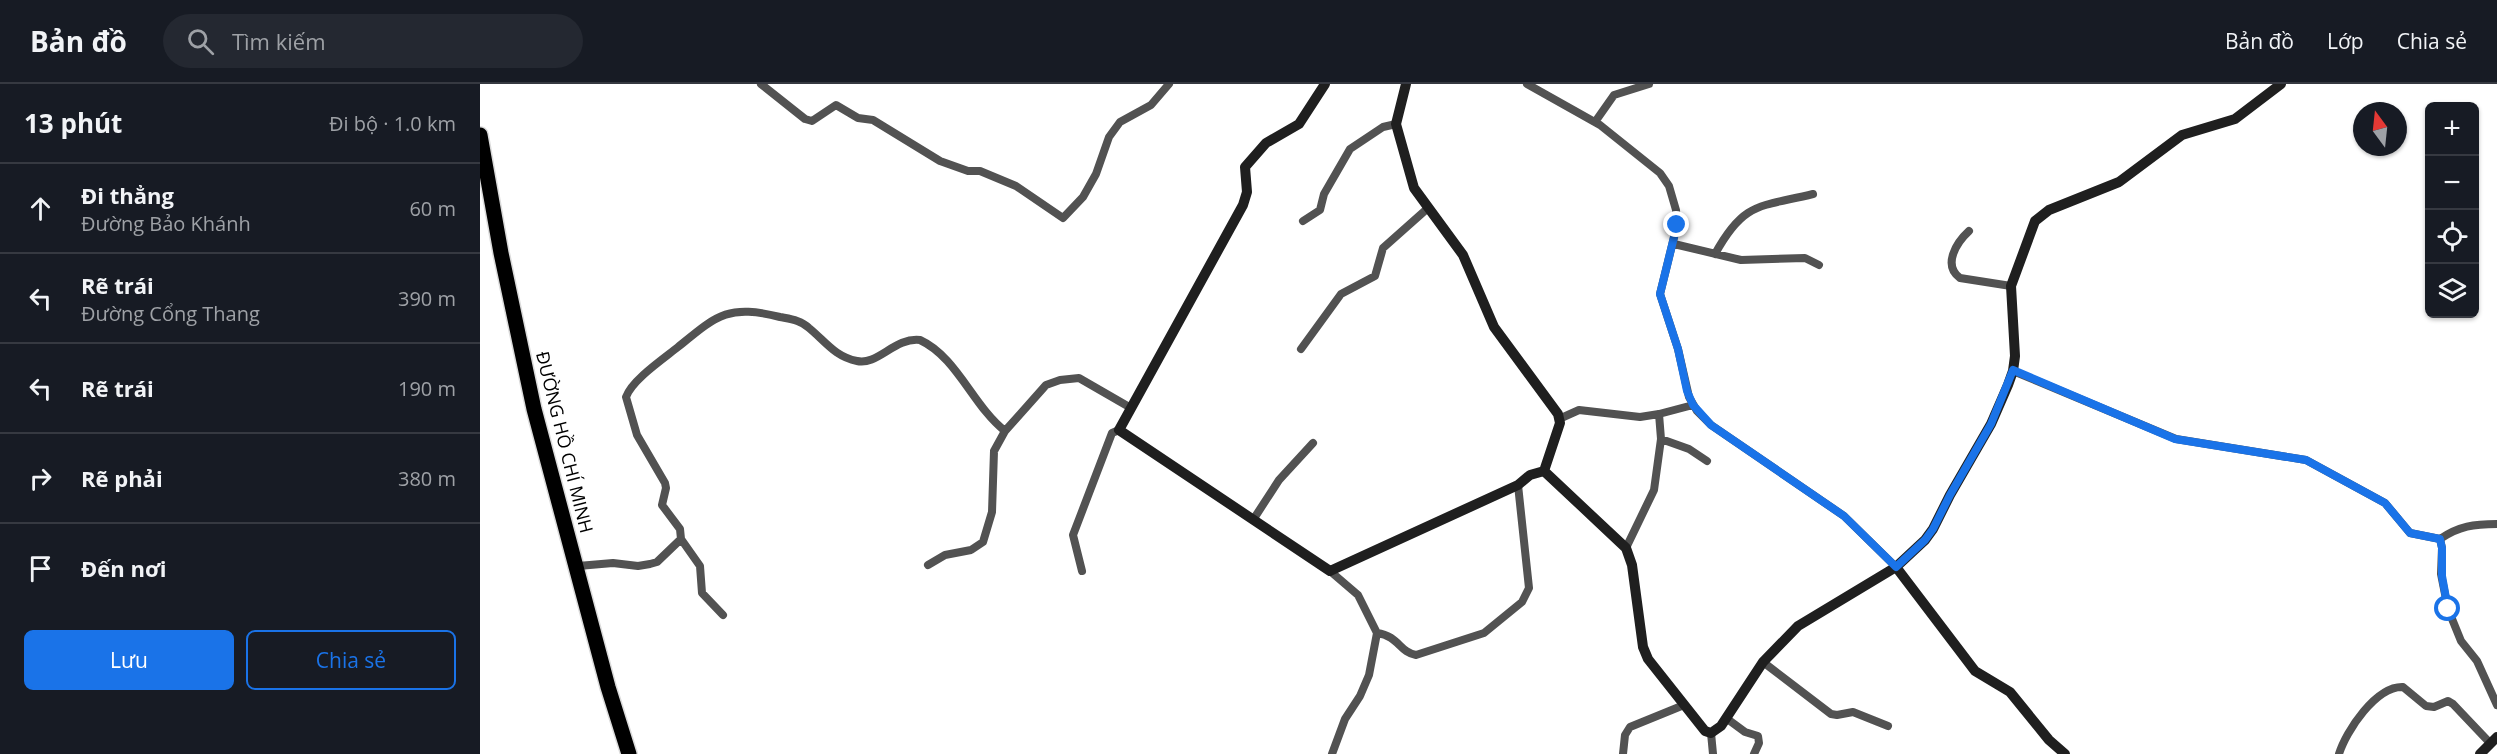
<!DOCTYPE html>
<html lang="vi">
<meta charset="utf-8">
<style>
body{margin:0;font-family:"Open Sans",sans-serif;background:#242831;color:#f1f3f6}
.controls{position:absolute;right:18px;top:18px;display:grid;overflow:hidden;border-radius:9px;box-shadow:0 2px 4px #0004}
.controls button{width:54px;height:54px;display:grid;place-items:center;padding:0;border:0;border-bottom:2px solid #363941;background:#171b24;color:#f1f3f6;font:30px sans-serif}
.compass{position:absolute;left:1873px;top:18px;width:54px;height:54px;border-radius:50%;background:#171b24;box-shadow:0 2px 4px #0004;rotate:345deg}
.stop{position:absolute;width:18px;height:18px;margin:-14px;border:4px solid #1a73e8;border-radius:50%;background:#fff}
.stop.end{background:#1a73e8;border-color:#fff;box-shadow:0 2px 6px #0008}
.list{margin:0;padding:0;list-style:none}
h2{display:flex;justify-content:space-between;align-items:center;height:78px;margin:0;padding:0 24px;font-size:26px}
h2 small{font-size:20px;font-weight:400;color:#9ea1a6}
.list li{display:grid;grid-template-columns:39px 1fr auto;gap:18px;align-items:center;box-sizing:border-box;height:90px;padding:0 24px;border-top:2px solid #363941}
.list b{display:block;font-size:22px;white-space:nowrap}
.list p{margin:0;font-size:20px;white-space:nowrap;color:#9ea1a6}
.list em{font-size:20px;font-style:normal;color:#9ea1a6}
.actions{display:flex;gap:12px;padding:18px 24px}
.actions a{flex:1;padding:14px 0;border:2px solid #1a73e8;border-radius:9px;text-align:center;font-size:21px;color:#1a73e8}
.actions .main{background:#1a73e8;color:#fff}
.icon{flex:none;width:33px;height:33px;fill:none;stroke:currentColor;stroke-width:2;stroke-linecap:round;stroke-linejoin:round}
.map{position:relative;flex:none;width:2017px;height:670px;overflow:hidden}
header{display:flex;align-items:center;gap:36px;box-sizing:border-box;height:84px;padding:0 30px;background:#171b24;border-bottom:2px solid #363941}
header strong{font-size:28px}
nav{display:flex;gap:33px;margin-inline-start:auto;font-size:21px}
.search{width:420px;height:54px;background:#242831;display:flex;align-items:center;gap:15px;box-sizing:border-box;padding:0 21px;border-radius:33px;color:#9ea1a6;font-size:22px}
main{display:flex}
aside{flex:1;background:#171b24}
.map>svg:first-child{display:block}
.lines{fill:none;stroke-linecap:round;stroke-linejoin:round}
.highway-casing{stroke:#dbdbdb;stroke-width:18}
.street{stroke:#525252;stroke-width:8}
.secondary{stroke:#1f1f1f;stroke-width:10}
.highway{stroke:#000;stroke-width:15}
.route{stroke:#1a73e8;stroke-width:8}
.labels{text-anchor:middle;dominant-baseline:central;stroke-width:4.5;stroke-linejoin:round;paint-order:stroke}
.street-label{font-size:18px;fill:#000;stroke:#fff}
</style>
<header>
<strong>Bản đồ</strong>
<div class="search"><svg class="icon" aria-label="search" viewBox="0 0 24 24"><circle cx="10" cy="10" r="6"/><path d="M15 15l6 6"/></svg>Tìm kiếm</div>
<nav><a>Bản đồ</a><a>Lớp</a><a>Chia sẻ</a></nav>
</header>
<main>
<aside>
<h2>13 phút<small>Đi bộ · 1.0 km</small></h2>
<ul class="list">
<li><svg class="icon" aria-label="ahead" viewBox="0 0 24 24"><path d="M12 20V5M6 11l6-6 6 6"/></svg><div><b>Đi thẳng</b><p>Đường Bảo Khánh</p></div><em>60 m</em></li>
<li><svg class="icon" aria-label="left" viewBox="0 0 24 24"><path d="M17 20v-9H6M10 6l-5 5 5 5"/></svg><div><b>Rẽ trái</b><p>Đường Cổng Thang</p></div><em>390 m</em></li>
<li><svg class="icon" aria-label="left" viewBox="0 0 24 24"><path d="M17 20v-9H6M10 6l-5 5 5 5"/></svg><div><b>Rẽ trái</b></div><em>190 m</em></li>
<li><svg class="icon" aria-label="right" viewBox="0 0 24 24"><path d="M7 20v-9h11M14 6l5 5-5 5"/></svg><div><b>Rẽ phải</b></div><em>380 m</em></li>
<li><svg class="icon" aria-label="arrive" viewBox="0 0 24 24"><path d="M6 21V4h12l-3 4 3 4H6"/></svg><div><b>Đến nơi</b></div></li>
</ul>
<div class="actions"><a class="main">Lưu</a><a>Chia sẻ</a></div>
</aside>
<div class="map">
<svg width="2017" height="670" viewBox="0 0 2017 670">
<rect width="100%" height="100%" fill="#fff"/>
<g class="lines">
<g class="highway-casing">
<path id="highway" d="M0,51L21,169L54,325L128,603L149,670"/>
</g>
<path class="street" d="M281,0L325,35L332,37L356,21L378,34L393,36L460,77L488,87H500L536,102L583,134L603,113L616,90L629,53L640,38L671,21L689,0
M1047,0L1120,41L1180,89L1189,102L1196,126L1197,141L1180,210L1198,265L1209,313L1217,327L1231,341L1364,432L1416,483
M1115,38L1134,11L1169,0
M823,137L840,126L844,110L870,65L903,43L916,40
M1489,147C1477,158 1462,181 1480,194L1531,202
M1194,160L1261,176L1325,174L1339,181
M1235,170C1264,117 1280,123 1333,110
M821,265L861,210L895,192L903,164L948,124
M1533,287L1696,355L1826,376L1905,419L1930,449L1960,455
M1079,335L1099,326L1160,333L1179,330L1213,321
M1181,355L1209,365L1227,377
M773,436L799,396L833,359
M1960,455L1962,464L1961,490L1968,525L1981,557L1997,577L2017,621
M1960,455C1979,442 1994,440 2017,440
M1146,464L1174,406L1181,355L1179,330
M448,481L465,471L491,466L503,458L512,428L514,367L525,347L566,301L580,296L599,294L651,324
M98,482L133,479L158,482L170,480L177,478L201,455
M602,487L593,451L632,349L639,346
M850,487L878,511L897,549L889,591L880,612L865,635L852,670
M243,531L222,509L220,482L201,455L200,445L182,421L186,404L185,399L157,351L146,313C152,296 183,275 198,263C237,231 248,220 300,233C310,235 321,236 329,244C345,257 355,273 377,277C397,282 415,253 440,256C477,273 493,322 525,347
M897,549C919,552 919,568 936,571L1004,549L1042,518L1049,504L1038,401
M1283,578L1351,630L1357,631L1373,628L1408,642
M1246,634L1265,648L1278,652L1279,659L1274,670
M1231,649L1233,670
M1143,670L1145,651L1150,643L1204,621
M1859,670C1866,647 1896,602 1923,603L1946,622L1954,623L1968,617L1973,620L2010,659"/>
<path class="secondary" d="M845,0L819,40L786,59L765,83L767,108L763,121L639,346L850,487L1038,401L1050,391L1064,387L1146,464L1152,481L1163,563L1168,575L1225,647L1231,649L1241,642L1283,578L1318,542L1416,483L1495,587L1530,608L1569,656L1585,670
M926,0L916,40L934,104L983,171L1014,243L1078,330L1080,339L1064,387
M1416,483L1445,456L1453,445L1470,411L1511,340L1528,301L1533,287L1535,272L1531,202L1555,137L1569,126L1639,98L1702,51L1755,35L1801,0
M2000,670L2017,653"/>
<use href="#highway" class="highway"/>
</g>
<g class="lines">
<path class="route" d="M1197,141L1180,210L1198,265L1207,307L1213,321L1231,341L1364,432L1416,483L1445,456L1453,445L1470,411L1511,340L1533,286L1695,355L1826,376L1905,419L1930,449L1960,455L1962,464V492L1968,525"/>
</g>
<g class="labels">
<g class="street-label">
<text transform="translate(85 358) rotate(76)">ĐƯỜNG HỒ CHÍ MINH</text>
</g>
</g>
</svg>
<div class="controls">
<button>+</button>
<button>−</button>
<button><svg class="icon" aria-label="locate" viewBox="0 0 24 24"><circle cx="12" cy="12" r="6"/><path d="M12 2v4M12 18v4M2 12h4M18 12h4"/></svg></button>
<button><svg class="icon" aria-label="layers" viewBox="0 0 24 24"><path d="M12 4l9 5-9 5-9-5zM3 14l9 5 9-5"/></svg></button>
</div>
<svg class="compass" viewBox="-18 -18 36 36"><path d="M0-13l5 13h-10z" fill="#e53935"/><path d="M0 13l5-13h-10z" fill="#9ea1a6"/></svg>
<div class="stop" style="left:1968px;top:525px"></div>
<div class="stop end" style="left:1197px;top:141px"></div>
</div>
</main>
